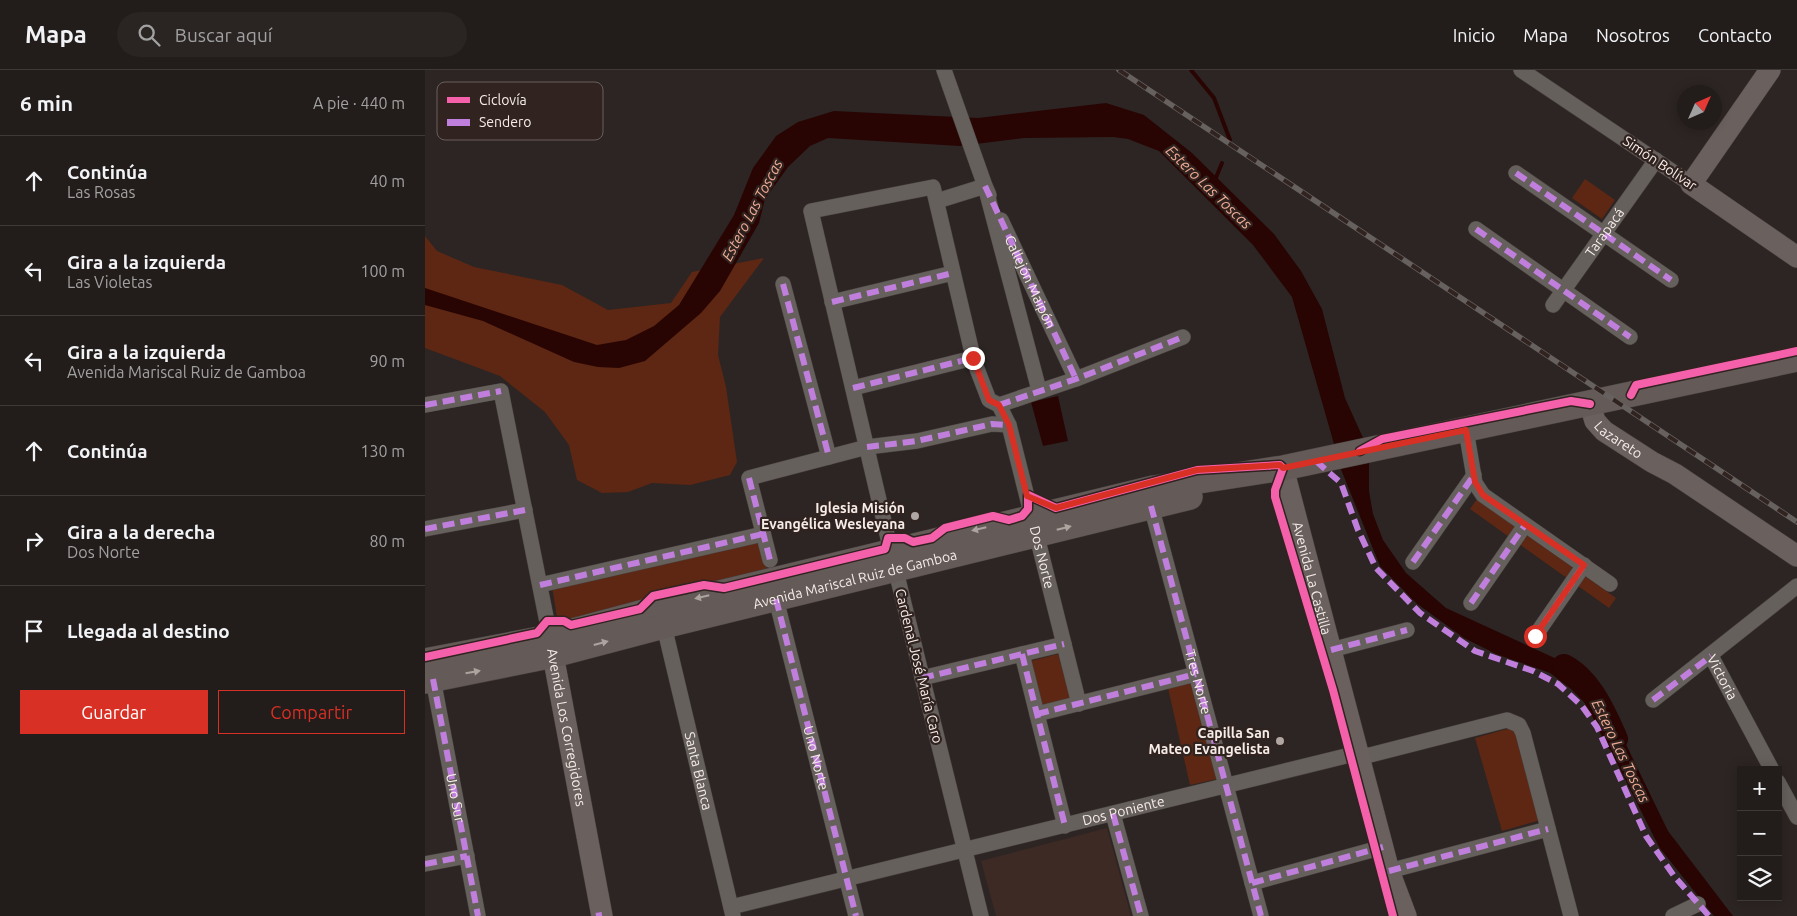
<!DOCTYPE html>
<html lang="es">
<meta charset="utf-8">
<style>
body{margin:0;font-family:Ubuntu,sans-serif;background:#2a2523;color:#f1f3f6}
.controls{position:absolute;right:15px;bottom:15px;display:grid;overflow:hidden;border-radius:0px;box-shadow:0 2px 12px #0003}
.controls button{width:45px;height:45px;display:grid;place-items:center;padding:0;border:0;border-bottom:1px solid #3f3a39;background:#221c1a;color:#f1f3f6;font:25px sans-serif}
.compass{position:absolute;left:1252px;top:15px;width:45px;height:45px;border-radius:50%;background:#221c1a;box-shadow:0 2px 12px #0003;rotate:45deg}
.stop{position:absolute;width:15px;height:15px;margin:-11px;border:4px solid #d93025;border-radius:50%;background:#fff}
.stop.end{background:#d93025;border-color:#fff;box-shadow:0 1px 5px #0008}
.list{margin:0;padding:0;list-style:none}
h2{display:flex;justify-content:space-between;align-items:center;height:65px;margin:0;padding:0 20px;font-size:21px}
h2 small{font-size:16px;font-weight:400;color:#a2a1a2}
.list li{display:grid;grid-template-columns:32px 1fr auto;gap:15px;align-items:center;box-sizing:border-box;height:90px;padding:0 20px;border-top:1px solid #3f3a39}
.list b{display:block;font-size:19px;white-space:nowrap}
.list p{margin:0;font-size:16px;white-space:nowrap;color:#a2a1a2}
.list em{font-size:16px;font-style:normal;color:#a2a1a2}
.actions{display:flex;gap:10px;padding:15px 20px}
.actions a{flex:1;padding:11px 0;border:1px solid #d93025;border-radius:0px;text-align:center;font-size:18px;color:#d93025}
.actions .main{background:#d93025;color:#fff}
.icon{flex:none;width:28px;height:28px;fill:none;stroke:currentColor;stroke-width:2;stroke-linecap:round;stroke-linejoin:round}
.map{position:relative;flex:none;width:1372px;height:846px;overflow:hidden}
header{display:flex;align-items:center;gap:30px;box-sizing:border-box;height:70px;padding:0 25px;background:#221c1a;border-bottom:1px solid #3f3a39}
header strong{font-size:24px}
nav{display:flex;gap:28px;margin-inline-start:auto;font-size:18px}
.search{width:350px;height:45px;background:#2a2523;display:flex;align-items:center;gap:12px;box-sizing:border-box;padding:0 18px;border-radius:28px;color:#a2a1a2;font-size:19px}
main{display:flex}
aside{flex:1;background:#221c1a}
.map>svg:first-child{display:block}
.built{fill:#3d2a24}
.green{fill:#5d2713}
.water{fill:#280503}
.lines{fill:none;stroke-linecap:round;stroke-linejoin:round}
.stream{stroke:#280503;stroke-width:4}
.river{stroke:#280503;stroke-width:24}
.street-casing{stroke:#4a4341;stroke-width:16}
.secondary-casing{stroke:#4a4341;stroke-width:22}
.primary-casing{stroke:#4a4341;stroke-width:26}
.street{stroke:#66605d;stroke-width:15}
.secondary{stroke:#6a615f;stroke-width:21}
.primary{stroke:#645b58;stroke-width:25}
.rail-casing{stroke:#66605e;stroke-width:5.5}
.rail{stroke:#31231f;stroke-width:4;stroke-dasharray:11;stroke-linecap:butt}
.quiet{stroke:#c07fdc;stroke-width:6;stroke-dasharray:12 6;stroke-linecap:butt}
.cycleway-casing{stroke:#31231f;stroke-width:11}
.cycleway{stroke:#f560ab;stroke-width:8}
.oneway{fill:#ada4a0}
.route{stroke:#d93025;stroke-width:6}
.poi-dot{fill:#b0a6a3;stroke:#31231f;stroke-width:2}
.labels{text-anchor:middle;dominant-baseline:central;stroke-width:4.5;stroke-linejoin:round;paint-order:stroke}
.street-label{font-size:14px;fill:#f6ece8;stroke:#31231f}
.poi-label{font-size:14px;font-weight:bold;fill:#f6ece8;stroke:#31231f;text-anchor:end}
.water-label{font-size:15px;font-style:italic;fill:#f1ac95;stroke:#31231f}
.key{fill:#31231f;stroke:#6c5f5b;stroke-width:1}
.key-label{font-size:14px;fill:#f6ece8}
</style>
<header>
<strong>Mapa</strong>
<div class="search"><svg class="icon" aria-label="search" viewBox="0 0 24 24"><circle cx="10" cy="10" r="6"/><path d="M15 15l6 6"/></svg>Buscar aquí</div>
<nav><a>Inicio</a><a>Mapa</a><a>Nosotros</a><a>Contacto</a></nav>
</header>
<main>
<aside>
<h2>6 min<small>A pie · 440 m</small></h2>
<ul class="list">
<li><svg class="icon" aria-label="ahead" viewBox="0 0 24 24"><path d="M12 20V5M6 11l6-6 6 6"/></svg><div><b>Continúa</b><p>Las Rosas</p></div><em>40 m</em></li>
<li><svg class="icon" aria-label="left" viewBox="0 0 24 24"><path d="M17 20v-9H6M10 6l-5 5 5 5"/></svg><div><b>Gira a la izquierda</b><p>Las Violetas</p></div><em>100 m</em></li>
<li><svg class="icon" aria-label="left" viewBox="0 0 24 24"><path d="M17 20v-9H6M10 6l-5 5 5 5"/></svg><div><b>Gira a la izquierda</b><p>Avenida Mariscal Ruiz de Gamboa</p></div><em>90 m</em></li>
<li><svg class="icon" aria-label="ahead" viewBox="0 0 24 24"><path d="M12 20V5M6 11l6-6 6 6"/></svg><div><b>Continúa</b></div><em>130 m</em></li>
<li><svg class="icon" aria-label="right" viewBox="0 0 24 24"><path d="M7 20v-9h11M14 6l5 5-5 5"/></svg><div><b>Gira a la derecha</b><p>Dos Norte</p></div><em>80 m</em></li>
<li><svg class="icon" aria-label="arrive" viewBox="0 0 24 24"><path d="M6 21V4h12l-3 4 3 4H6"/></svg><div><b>Llegada al destino</b></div></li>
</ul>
<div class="actions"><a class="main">Guardar</a><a>Compartir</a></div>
</aside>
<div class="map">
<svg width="1372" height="846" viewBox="0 0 1372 846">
<rect width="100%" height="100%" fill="#2d2523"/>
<path class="built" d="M682,758L706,846H571L556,791Z"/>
<path class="green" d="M1160,109L1190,130L1177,149L1147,128Z
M0,166L12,181L49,197L137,215L183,240L246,233L267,202L339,188L295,247L293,285L301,317L312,392L305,405L265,415L227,413L203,422L177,423L152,410L144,375L120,342L75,306L0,278Z
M1052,429L1191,528L1184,538L1045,439Z
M335,471L343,504L300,513L285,511L224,524L213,534L133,554L127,516Z
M633,584L645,629L617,636L606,591Z
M770,612L792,709L765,715L743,618Z
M1089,657L1116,750L1077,761L1050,668Z"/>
<path class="water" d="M681,33L719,45L767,83L849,164L876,201L897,239L920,328L939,370L909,374L867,227L828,175L734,81L703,69L688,67L599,68L535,76L403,68L385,76L363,97L340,129L334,153L295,221L276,243L220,291L194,298L173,297L149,292L58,251L0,235V218L172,275L201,270L229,256L254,235L309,145L328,98L351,66L373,52L409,41L553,48Z
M633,326L643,371L618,376L606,332Z
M944,386V421L948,444L958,470L981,503L1021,538L1134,590L1156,609L1195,662L1243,761L1308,846H1289L1234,777L1164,637L1146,619L1125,603L1071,584L1039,568L991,533L955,496L913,392Z"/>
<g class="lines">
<path class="stream" d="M766,0L789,28L805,70
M790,110L797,93"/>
<path class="river" d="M1139,596C1165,609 1180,644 1191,669"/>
<g class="street-casing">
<g id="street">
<path d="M519,0L560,116L614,320"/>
<path d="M1096,0L1266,114"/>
<path d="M1091,103L1246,210"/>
<path d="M512,131L560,116L564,125"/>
<path d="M576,150L651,309"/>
<path d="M1051,159L1205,267"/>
<path d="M358,214L404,387"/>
<path d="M407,232L528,203"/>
<path id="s1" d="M1128,235L1231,90"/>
<path d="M428,318L548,288"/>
<path d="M0,335L76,321L125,567"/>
<path d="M574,335L651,309L758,267"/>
<path d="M1041,360L1050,413L1058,425L1185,514"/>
<path d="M726,436L836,846"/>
<path d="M0,459L100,440"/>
<path d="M345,490L324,408L442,377L492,371L567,354L584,355"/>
<path d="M988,492L1049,405"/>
<path d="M115,515L338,464"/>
<path id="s2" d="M351,529L431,846"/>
<path d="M1046,533L1100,455"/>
<path id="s3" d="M239,556L308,846"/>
<path d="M1110,566L1159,495"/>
<path d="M906,580L982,560"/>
<path d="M597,584L640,756"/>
<path id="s4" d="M1286,586L1347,700"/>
<path d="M497,608L639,574"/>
<path d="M8,609L53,846"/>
<path d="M1228,630L1372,516"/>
<path d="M612,644L771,604"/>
<path d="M1353,712L1372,747"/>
<path d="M688,744L716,846"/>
<path d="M0,794L42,786"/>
<path d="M964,801L1123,759"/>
<path d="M827,813L958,777"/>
<path id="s5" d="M306,837L925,685H945L1082,650L1094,655L1098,663L1146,846"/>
<path id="s6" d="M556,846L466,481L386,141L508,117L549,291L564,330L574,335L584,355L654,634"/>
<path d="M1248,846L1273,834"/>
</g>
</g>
<g class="secondary-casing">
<g id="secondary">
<path d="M1345,0L1266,114L1372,187"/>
<path id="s7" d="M1165,334L1170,351L1179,361L1227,392L1250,404L1372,486"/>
<path id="s8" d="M858,398L964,801L981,846"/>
<path id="s9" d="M125,569L177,846"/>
</g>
</g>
<g class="primary-casing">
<g id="primary">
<path d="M0,591L125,567L245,535L729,418L858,398L1372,289"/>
<path id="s10" d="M0,611L129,585L239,556L765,427"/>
</g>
</g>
<use href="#street" class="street"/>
<use href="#secondary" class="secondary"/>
<use href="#primary" class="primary"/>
<g class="rail-casing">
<path id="rail" d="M694,0L1372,452"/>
</g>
<use href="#rail" class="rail"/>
<g class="quiet">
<path d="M1091,103L1246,210"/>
<path id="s11" d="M560,116L651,309"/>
<path d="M1051,159L1205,267"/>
<path d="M358,214L404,387"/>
<path d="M407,232L528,203"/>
<path d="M428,318L548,288"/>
<path d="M0,335L76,321"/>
<path d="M574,335L651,309L758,267"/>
<path d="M442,377L492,371L567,354L584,355"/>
<path d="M891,391L916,413L933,460L951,498L995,543L1050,581L1108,601L1133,614L1157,636L1172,657L1221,766L1249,806L1284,846"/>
<path d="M324,408L345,490"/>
<path id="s12" d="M726,436L836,846"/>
<path d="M0,459L100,440"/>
<path d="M988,492L1049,405"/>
<path d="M115,515L338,464"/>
<path d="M351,529L431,846"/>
<path d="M1046,533L1100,455"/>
<path d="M1110,566L1159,495"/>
<path d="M906,580L982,560"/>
<path d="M597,584L640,756"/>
<path d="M497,608L639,574"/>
<path id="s13" d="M8,609L53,846"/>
<path d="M1228,630L1286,586"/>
<path d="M612,644L771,604"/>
<path d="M688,744L716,846"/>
<path d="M0,794L42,786"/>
<path d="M964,801L1123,759"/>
<path d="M827,813L958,777"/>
<path d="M171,846L177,845"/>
</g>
<g class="cycleway-casing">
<path id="cycleway" d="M1206,325L1211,315L1372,281
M935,381L957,369L1146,331L1165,334
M0,587L112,563L122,551H139L146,555L215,539L228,526L279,515L299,518L460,479L463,468H480L488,472L507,468L520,458L568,446L584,450L597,446L603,439V425L631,438L772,400L855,395L858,398L850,420V427L908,620L968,846"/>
</g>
<use href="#cycleway" class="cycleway"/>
</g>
<defs><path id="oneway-solid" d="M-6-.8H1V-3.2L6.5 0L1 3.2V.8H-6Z" transform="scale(1.25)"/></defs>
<g class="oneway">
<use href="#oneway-solid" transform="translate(639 458) rotate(-14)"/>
<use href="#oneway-solid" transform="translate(554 459) rotate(167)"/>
<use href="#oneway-solid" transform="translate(277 527) rotate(167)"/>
<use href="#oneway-solid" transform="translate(176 573) rotate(-15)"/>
<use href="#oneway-solid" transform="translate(48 602) rotate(-10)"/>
</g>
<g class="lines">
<path class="route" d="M548,288L564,330L574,335L584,355L602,426L631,438L772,400L855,395L858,398L1041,360L1050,412L1058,425L1159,495L1110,566"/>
</g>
<g class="poi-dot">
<circle cx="490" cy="446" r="5"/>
<circle cx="855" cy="671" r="5"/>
</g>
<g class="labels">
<g class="street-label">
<text transform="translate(1235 93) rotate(34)">Simón Bolívar</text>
<text stroke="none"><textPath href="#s1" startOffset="89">Tarapacá</textPath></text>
<text stroke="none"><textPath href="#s11" startOffset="106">Callejón Maipón</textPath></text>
<text stroke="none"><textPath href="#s7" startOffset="48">Lazareto</textPath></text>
<text stroke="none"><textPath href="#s6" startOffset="1240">Dos Norte</textPath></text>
<text stroke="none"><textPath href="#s8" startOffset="114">Avenida La Castilla</textPath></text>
<text stroke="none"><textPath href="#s10" startOffset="442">Avenida Mariscal Ruiz de Gamboa</textPath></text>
<text transform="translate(494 596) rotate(76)">Cardenal José María Caro</text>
<text stroke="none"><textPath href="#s4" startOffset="24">Victoria</textPath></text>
<text stroke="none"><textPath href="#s12" startOffset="182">Tres Norte</textPath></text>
<text stroke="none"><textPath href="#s9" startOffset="90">Avenida Los Corregidores</textPath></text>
<text stroke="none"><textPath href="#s2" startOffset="164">Uno Norte</textPath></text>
<text stroke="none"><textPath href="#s3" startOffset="149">Santa Blanca</textPath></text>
<text stroke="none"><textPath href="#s13" startOffset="121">Uno Sur</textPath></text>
<text stroke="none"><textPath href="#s5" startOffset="404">Dos Poniente</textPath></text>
</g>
<g class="poi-label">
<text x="480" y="438">Iglesia Misión<tspan x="480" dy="16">Evangélica Wesleyana</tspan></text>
<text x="845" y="663">Capilla San<tspan x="845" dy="16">Mateo Evangelista</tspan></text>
</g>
<g class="water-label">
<text transform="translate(784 117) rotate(44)">Estero Las Toscas</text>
<text transform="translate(327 140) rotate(-62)">Estero Las Toscas</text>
<text transform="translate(1196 681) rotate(64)">Estero Las Toscas</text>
</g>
</g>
<rect x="12" y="12" width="166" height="58" rx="8" class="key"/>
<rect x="22" y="27" width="23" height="6" fill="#f560ab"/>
<rect x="22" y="49" width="23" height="7" fill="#c07fdc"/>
<g class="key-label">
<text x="54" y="35">Ciclovía</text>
<text x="54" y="57">Sendero</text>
</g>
</svg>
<div class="controls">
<button>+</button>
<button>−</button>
<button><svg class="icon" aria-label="layers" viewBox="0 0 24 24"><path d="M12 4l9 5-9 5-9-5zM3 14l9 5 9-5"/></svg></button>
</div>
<svg class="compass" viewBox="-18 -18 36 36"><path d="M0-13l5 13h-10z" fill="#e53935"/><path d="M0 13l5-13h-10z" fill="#a2a1a2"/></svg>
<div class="stop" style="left:1110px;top:566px"></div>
<div class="stop end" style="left:548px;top:288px"></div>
</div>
</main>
